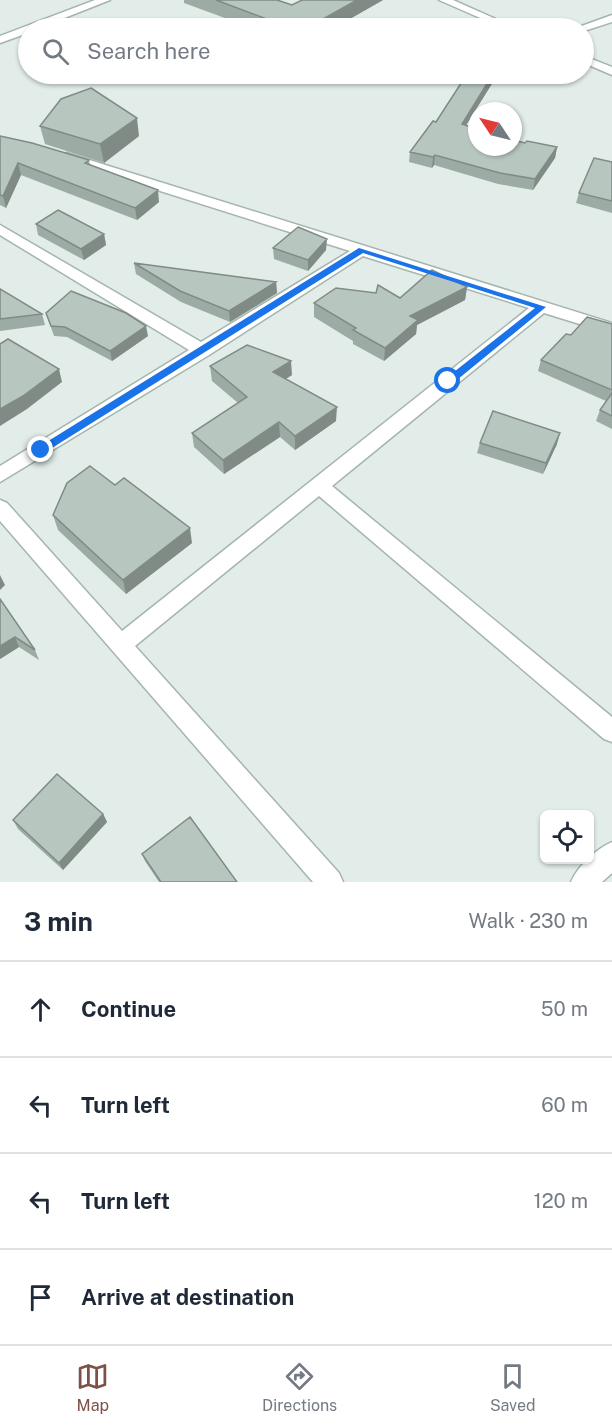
<!DOCTYPE html>
<meta charset="utf-8">
<style>
body{margin:0;font-family:"Public Sans",sans-serif;background:#f6f6f7;color:#1f2937}
.controls{position:absolute;right:18px;bottom:18px;display:grid;overflow:hidden;border-radius:9px;box-shadow:0 2px 4px #0004}
.controls button{width:54px;height:54px;display:grid;place-items:center;padding:0;border:0;border-bottom:2px solid #e0e1e3;background:#fff;color:#1f2937;font:30px sans-serif}
.compass{position:absolute;left:468px;top:102px;width:54px;height:54px;border-radius:50%;background:#fff;box-shadow:0 2px 4px #0004;rotate:305deg}
.stop{position:absolute;width:18px;height:18px;margin:-14px;border:4px solid #1a73e8;border-radius:50%;background:#fff}
.stop.end{background:#1a73e8;border-color:#fff;box-shadow:0 2px 6px #0008}
.list{margin:0;padding:0;list-style:none}
h2{display:flex;justify-content:space-between;align-items:center;height:78px;margin:0;padding:0 24px;font-size:26px}
h2 small{font-size:20px;font-weight:400;color:#747a83}
.list li{display:grid;grid-template-columns:39px 1fr auto;gap:18px;align-items:center;box-sizing:border-box;height:96px;padding:0 24px;border-top:2px solid #e0e1e3}
.list b{display:block;font-size:22px;white-space:nowrap}
.list em{font-size:20px;font-style:normal;color:#747a83}
.icon{flex:none;width:33px;height:33px;fill:none;stroke:currentColor;stroke-width:2;stroke-linecap:round;stroke-linejoin:round}
.map{position:relative;flex:none;width:612px;height:882px;overflow:hidden}
.search{position:absolute;background:#fff;box-shadow:0 2px 4px #0004;left:18px;right:18px;top:18px;height:66px;display:flex;align-items:center;gap:15px;box-sizing:border-box;padding:0 21px;border-radius:33px;color:#747a83;font-size:22px}
.sheet{height:462px;background:#fff}
nav{display:flex;justify-content:space-around;align-items:center;box-sizing:border-box;height:84px;border-top:2px solid #e0e1e3;background:#fff;font-size:16px;color:#747a83}
nav a{display:grid;justify-items:center;gap:3px}
nav .on{color:#7d5048}
.map>svg:first-child{display:block}
.lines{fill:none;stroke-linecap:round;stroke-linejoin:round}
.minor-casing{stroke:#a5b4af;stroke-width:3}
.minor{fill:#fff;fill-rule:evenodd}
.wall{fill:#9daba5}
.shaded-wall{fill:#808b86}
.building{fill:#b7c7c0;stroke:#808b86;stroke-width:1.5}
.route{fill:#1a73e8}
</style>
<div class="map">
<svg width="612" height="882" viewBox="0 0 612 882">
<rect width="100%" height="100%" fill="#e2ece8"/>
<g class="lines">
<g class="minor-casing">
<path id="minor" d="M95,0H110L39,28H28V33L0,43V36Z
M439,0H453L516,28H503Z
M612,15V22L584,31V28H576Z
M584,56L612,67V75L584,63Z
M67,153L612,323V334L544,313L332,486L612,717V742L604,739L319,496L135,646L339,873L343,882H313L0,521V500L7,503L122,631L529,308L363,256L209,355L0,482V466L189,350L0,235V225L201,342L350,251L62,160L60,157L62,154Z
M612,842V873L602,882H571C578,866 596,849 612,842Z"/>
</g>
<use href="#minor" class="minor"/>
</g>
<path class="wall" d="M184,0H277L292,5L302,0H383L334,28H252L184,3Z
M464,74H498L466,125L525,143L557,147L555,158L533,190L498,184L434,165L432,168L409,162L410,152L436,122L467,74Z
M40,126L139,136L104,163L45,144Z
M0,136L89,160L90,165L159,202L137,220L21,175L6,208L0,205Z
M612,162V213L576,203L579,193Z
M36,224L104,234L106,245L84,260L38,235Z
M273,248L326,250L308,271L274,259Z
M134,263L276,282L277,293L230,322L181,302L136,274Z
M467,287L465,300L417,325L416,334L384,361L353,344V341L314,317V303L400,298Z
M0,289L42,314L45,325L0,331Z
M46,313L148,336L112,361L67,337L54,336Z
M612,324V429L596,421L600,410L606,401L538,371L541,360L571,335Z
M210,366L292,375L286,379L336,421L295,450L280,437L224,474L194,447L192,433L238,403L212,381Z
M480,443L557,444L543,474L477,453Z
M115,485L192,543L126,594L58,530L53,515Z
M0,599L35,650L39,660L19,647L0,659Z
M103,814L107,822L63,870L18,829L13,820Z
M142,854L237,882H159L145,861Z"/>
<path class="shaded-wall" d="M357,0H383L334,28H307Z
M493,74H498L460,135L462,124Z
M137,118L139,136L104,163L100,144Z
M557,147L555,158L533,190L535,179Z
M435,155L434,165L432,168L433,157Z
M18,163L21,175L6,208L3,196Z
M158,190L159,202L137,220L135,208Z
M104,234L106,245L84,260L81,249Z
M327,239L326,250L308,271V260Z
M276,282L277,293L230,322L229,311Z
M467,287L465,300L417,325L416,334L384,361L385,348L410,316Z
M146,326L148,336L112,361L110,351Z
M291,361L292,375L274,386L273,372Z
M59,369L62,382L27,409L0,426V409Z
M337,407L336,421L295,450V436Z
M279,422L280,437L224,474L223,460Z
M560,433L557,444L543,474L546,463Z
M190,528L192,543L126,594L123,580Z
M0,575L5,585L0,590Z
M15,637L19,647L0,659V646Z
M103,814L107,822L63,870L59,863Z"/>
<path class="building" d="M216,0H277L292,5L302,0H357L307,28H262L272,21Z
M467,74H493L462,124L477,129V147H513V140L525,143L527,141L557,147L535,179L500,173L435,155L433,157L410,152L433,121L436,122Z
M91,88L137,118L100,144L40,126L61,99Z
M0,136L32,143L89,160L85,163L158,190L135,208L18,163L3,196L0,195Z
M594,158L612,162V201L579,193Z
M58,210L104,234L81,249L36,224Z
M298,227L327,239L308,260L273,248Z
M134,263L276,282L229,311L180,291Z
M432,270L467,287L410,316L418,320L385,348L353,330L356,328L314,303L336,288L376,293L378,285L400,298Z
M0,289L42,314L0,319Z
M71,291L126,313L146,326L110,351L65,327L51,326L46,313Z
M587,317L612,324V390L541,360L566,334L571,335Z
M8,339L59,369L23,396L0,409V344Z
M247,345L291,361L273,372L337,407L295,436L279,422L223,460L192,433L247,397L210,366Z
M612,393V416L600,410Z
M493,411L560,433L546,463L480,443Z
M90,466L115,485L124,478L190,528L123,580L53,515L67,483Z
M0,599L35,650L15,637L0,646Z
M57,774L103,814L59,863L13,820Z
M190,817L237,882H161L142,854Z"/>
<path class="route" d="M359,248L546,307L452,384H445V379L535,308L363,253L44,453H37V448Z"/>
</svg>
<div class="controls">
<button><svg class="icon" aria-label="locate" viewBox="0 0 24 24"><circle cx="12" cy="12" r="6"/><path d="M12 2v4M12 18v4M2 12h4M18 12h4"/></svg></button>
</div>
<svg class="compass" viewBox="-18 -18 36 36"><path d="M0-13l5 13h-10z" fill="#e53935"/><path d="M0 13l5-13h-10z" fill="#747a83"/></svg>
<div class="stop" style="left:448px;top:381px"></div>
<div class="stop end" style="left:41px;top:450px"></div>
<div class="search"><svg class="icon" aria-label="search" viewBox="0 0 24 24"><circle cx="10" cy="10" r="6"/><path d="M15 15l6 6"/></svg>Search here</div>
</div>
<section class="sheet">
<h2>3 min<small>Walk · 230 m</small></h2>
<ul class="list">
<li><svg class="icon" aria-label="ahead" viewBox="0 0 24 24"><path d="M12 20V5M6 11l6-6 6 6"/></svg><div><b>Continue</b></div><em>50 m</em></li>
<li><svg class="icon" aria-label="left" viewBox="0 0 24 24"><path d="M17 20v-9H6M10 6l-5 5 5 5"/></svg><div><b>Turn left</b></div><em>60 m</em></li>
<li><svg class="icon" aria-label="left" viewBox="0 0 24 24"><path d="M17 20v-9H6M10 6l-5 5 5 5"/></svg><div><b>Turn left</b></div><em>120 m</em></li>
<li><svg class="icon" aria-label="arrive" viewBox="0 0 24 24"><path d="M6 21V4h12l-3 4 3 4H6"/></svg><div><b>Arrive at destination</b></div></li>
</ul>
</section>
<nav>
<a class="on"><svg class="icon" aria-label="map" viewBox="0 0 24 24"><path d="M3 6l6-2 6 2 6-2v14l-6 2-6-2-6 2zM9 4v14M15 6v14"/></svg>Map</a>
<a><svg class="icon" aria-label="directions" viewBox="0 0 24 24"><path d="M12 3l9 9-9 9-9-9zM9 14v-3h6M13 9l2 2-2 2"/></svg>Directions</a>
<a><svg class="icon" aria-label="saved" viewBox="0 0 24 24"><path d="M7 4h10v16l-5-4-5 4z"/></svg>Saved</a>
</nav>
